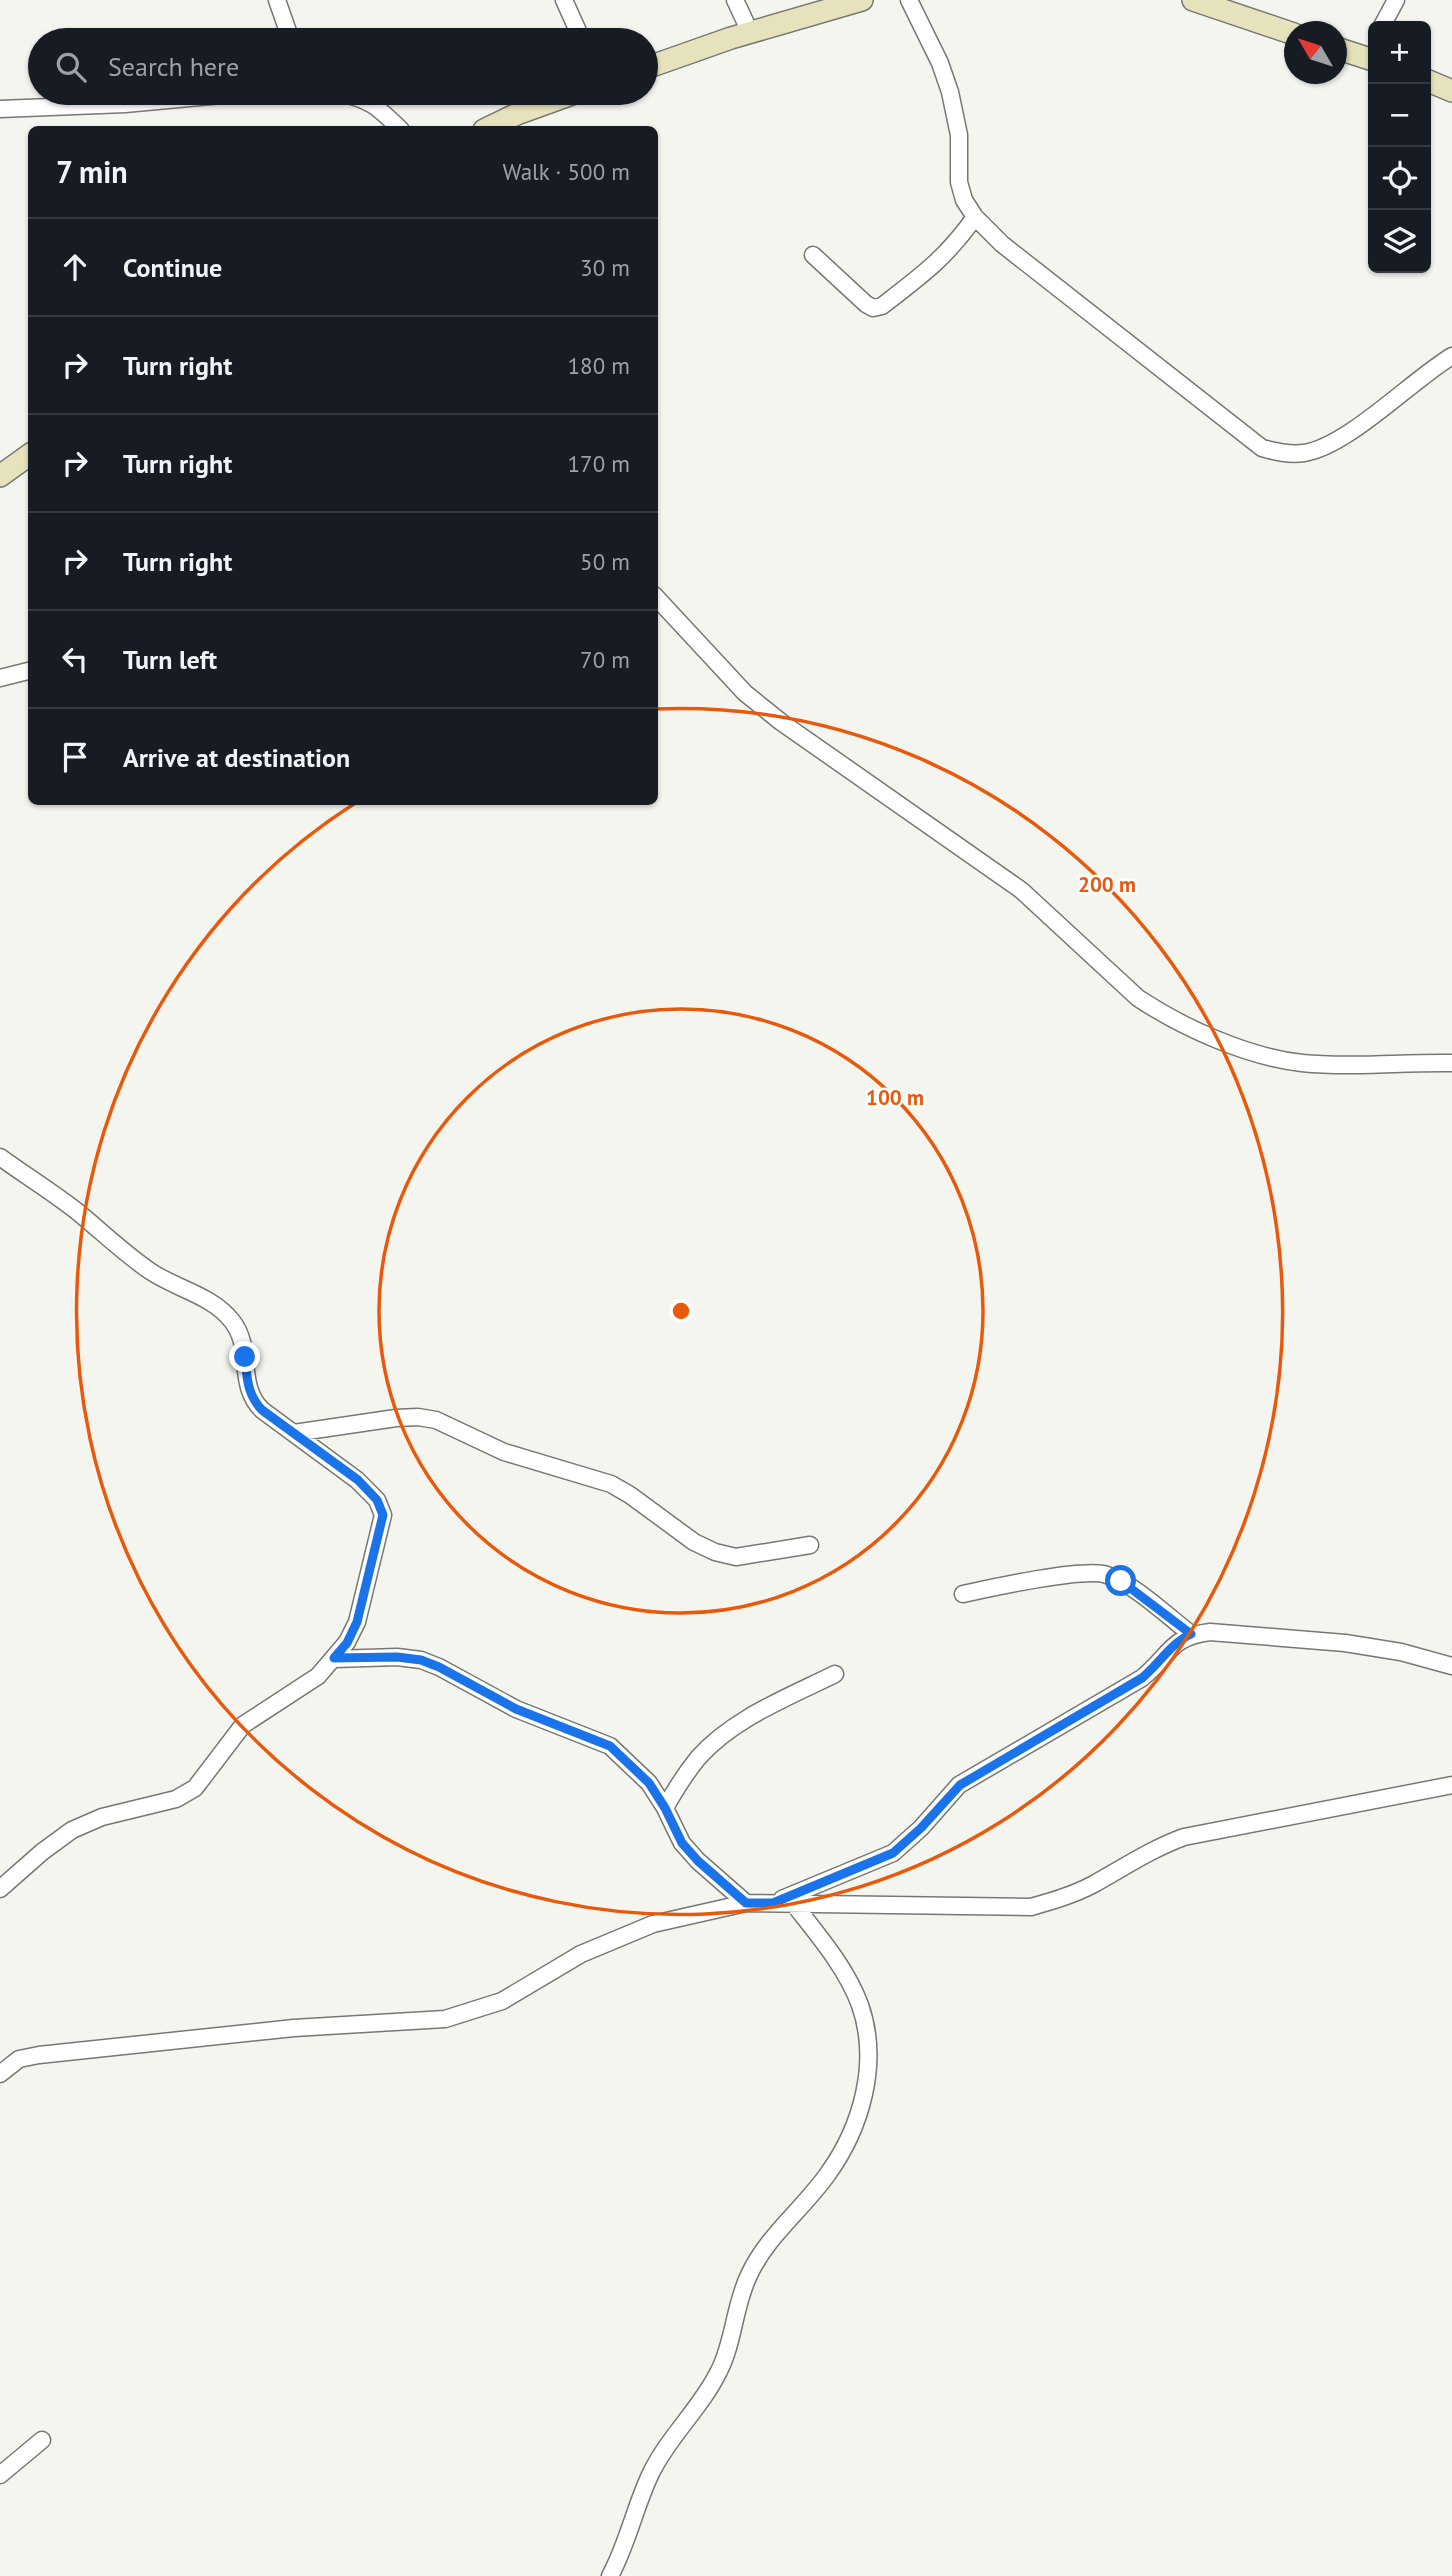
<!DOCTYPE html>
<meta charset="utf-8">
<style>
body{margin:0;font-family:"PT Sans",sans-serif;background:#242831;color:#f1f3f6}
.controls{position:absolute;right:21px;top:21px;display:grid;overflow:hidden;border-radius:10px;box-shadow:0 2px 5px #0004}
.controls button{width:63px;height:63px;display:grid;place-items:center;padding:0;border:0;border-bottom:2px solid #363941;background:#171b24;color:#f1f3f6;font:35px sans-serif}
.compass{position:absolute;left:1284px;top:21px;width:63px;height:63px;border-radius:50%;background:#171b24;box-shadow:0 2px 5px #0004;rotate:309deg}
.stop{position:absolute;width:21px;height:21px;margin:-16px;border:5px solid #1a73e8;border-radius:50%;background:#fff}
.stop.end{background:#1a73e8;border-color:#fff;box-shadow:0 2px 7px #0008}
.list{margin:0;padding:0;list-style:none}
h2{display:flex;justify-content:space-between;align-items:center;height:91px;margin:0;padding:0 28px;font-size:30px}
h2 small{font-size:23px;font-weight:400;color:#9ea1a6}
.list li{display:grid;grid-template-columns:46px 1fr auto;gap:21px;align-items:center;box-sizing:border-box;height:98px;padding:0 28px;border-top:2px solid #363941}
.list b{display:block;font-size:26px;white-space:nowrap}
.list em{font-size:23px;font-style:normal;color:#9ea1a6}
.icon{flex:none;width:38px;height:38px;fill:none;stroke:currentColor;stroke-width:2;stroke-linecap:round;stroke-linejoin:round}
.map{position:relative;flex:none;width:1452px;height:2576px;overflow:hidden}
.search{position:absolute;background:#171b24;box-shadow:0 2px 5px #0004;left:28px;top:28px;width:630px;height:77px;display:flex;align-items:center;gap:18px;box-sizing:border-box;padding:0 24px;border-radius:38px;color:#9ea1a6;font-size:26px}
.panel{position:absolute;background:#171b24;box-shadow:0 2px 5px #0004;left:28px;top:126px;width:630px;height:679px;border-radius:10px}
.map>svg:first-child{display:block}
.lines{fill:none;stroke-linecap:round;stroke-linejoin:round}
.street-casing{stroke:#777773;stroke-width:19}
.secondary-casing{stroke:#777773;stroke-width:24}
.street{stroke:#fff;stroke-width:16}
.secondary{stroke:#e6e3bc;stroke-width:21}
.route{stroke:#1a73e8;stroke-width:9}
.ring{fill:none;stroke:#e8590c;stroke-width:3.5}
.centre{fill:#e8590c;stroke:#fffffe;stroke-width:3.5}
.ring-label{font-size:21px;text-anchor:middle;font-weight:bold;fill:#e8590c;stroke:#fffffe;stroke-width:5;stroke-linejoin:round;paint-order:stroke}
</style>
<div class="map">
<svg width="1452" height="2576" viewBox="0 0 1452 2576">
<rect width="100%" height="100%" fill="#f5f5f0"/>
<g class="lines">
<g class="street-casing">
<path id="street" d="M277,0L291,40
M564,0L582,40
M735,0L750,32
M909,0L940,63L950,92L959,135V182L964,200L975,217L1002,244L1262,448C1276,452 1289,455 1304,453C1347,447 1412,380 1452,356
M1382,26L1396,0
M338,93C369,98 379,108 401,130
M0,109L125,104L243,93
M813,255L866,304L873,308L882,306C921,276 946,258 975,217
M654,595L745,693L781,722L1021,890L1138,998C1183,1028 1248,1057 1302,1063C1351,1068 1402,1062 1452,1063
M0,678L32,670
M0,1157C26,1176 54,1193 79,1213C102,1232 125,1254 150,1271C176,1289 212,1295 232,1321C254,1349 236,1384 262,1410L357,1480L377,1500L383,1515L357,1622L347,1642L318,1676L243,1725L195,1788L176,1799L102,1817L72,1830L42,1852L0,1889
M294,1433L396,1418L418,1417L436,1420L504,1452L611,1484L630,1495L694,1542L715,1552L736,1557L810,1545
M963,1594C989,1588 1086,1567 1107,1575C1136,1585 1167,1616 1191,1634
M334,1659L397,1657L421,1660L439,1667L516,1709L610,1746L649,1783L665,1808L682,1843L698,1861L746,1903
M665,1808C675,1790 685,1774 698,1758C733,1718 789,1697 835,1674
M782,1899L893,1853L921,1828L959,1785L1142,1678C1171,1654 1170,1637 1210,1632L1345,1643L1401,1652L1452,1666
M0,2074L19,2059L39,2055L294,2028L445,2019L502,2001L581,1954L653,1924L746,1903L1031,1907C1052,1901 1073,1895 1092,1885C1123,1868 1151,1849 1184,1837L1452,1785
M0,2475L42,2440
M610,2576C628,2543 635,2506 651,2473C669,2436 701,2408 719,2371C734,2342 734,2306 749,2275C767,2236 802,2210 827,2175C862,2127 880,2062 860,2005C846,1967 817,1934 793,1903"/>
</g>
<g class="secondary-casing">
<path id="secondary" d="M1193,0L1294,34
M1336,48L1373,60
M646,68L731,38L862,0
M1426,80L1452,91
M484,130L517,114L575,93
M0,476L32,453"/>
</g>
<use href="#street" class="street"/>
<use href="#secondary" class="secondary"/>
</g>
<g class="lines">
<path class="route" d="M245,1357C247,1378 247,1394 262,1410L358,1480L377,1500L383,1515L357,1622L347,1643L334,1658L397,1657L421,1660L439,1667L516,1709L610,1746L649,1783L665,1808L682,1843L698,1861L746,1903H773L893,1853L921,1828L960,1785L1142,1678C1159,1664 1171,1643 1191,1634L1121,1581"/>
</g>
<g class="ring">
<circle cx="681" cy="1311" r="302"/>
<path d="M655 709A603 603 0 1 1 357 802"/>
</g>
<circle cx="681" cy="1311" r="10" class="centre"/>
<g class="ring-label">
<text x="1107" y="892">200 m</text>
<text x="895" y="1105">100 m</text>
</g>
</svg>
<div class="controls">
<button>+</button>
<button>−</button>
<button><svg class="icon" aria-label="locate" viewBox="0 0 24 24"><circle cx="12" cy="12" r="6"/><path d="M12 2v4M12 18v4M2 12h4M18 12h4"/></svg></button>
<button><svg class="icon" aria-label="layers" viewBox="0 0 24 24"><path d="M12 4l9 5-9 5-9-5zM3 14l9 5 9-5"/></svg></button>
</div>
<svg class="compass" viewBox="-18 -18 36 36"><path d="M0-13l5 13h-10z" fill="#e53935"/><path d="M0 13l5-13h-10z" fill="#9ea1a6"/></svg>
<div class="stop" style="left:1121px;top:1581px"></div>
<div class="stop end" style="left:245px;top:1357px"></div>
<div class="search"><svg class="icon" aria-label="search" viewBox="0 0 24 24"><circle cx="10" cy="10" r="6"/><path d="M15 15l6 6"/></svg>Search here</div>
<section class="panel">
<h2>7 min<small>Walk · 500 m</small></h2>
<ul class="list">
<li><svg class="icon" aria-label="ahead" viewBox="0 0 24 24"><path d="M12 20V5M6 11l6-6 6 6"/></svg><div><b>Continue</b></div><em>30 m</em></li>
<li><svg class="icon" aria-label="right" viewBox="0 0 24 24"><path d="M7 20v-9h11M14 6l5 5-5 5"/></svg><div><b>Turn right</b></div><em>180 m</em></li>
<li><svg class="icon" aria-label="right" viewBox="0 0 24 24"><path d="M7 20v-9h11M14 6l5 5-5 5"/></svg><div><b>Turn right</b></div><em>170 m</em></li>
<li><svg class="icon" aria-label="right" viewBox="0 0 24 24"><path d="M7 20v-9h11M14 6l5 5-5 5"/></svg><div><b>Turn right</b></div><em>50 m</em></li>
<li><svg class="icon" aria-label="left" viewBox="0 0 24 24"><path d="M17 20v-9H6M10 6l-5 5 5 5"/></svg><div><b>Turn left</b></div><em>70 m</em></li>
<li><svg class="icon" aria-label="arrive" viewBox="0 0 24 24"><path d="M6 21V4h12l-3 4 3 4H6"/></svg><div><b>Arrive at destination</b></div></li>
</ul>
</section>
</div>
